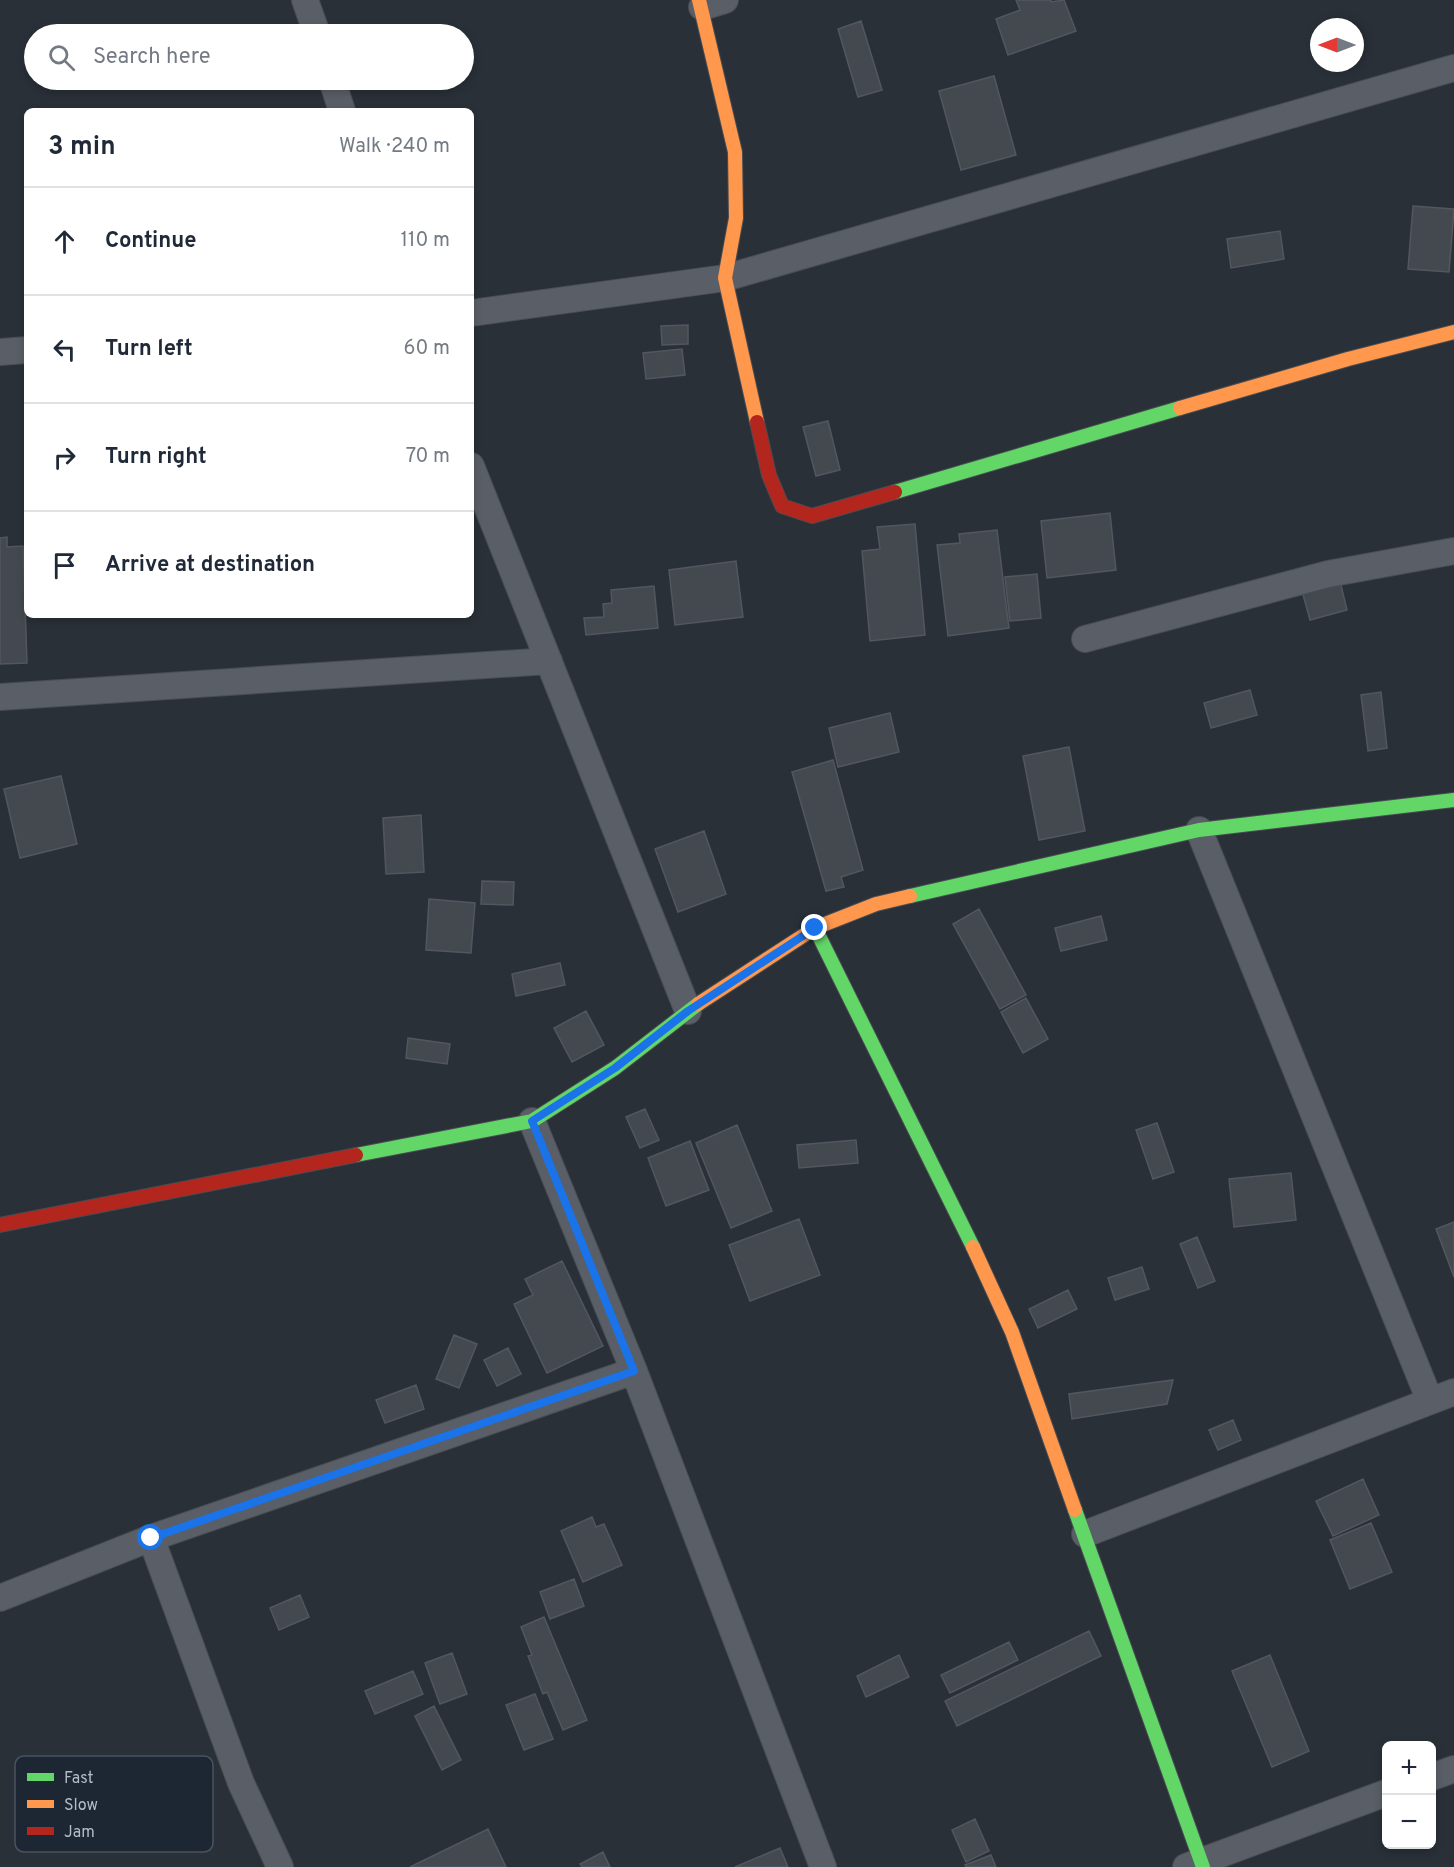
<!DOCTYPE html>
<meta charset="utf-8">
<style>
body{margin:0;font-family:Overpass,sans-serif;background:#f6f6f7;color:#1f2937}
.controls{position:absolute;right:18px;bottom:18px;display:grid;overflow:hidden;border-radius:9px;box-shadow:0 3px 9px #0003}
.controls button{width:54px;height:54px;display:grid;place-items:center;padding:0;border:0;border-bottom:2px solid #e0e1e3;background:#fff;color:#1f2937;font:30px sans-serif}
.compass{position:absolute;left:1310px;top:18px;width:54px;height:54px;border-radius:50%;background:#fff;box-shadow:0 3px 9px #0003;rotate:270deg}
.stop{position:absolute;width:18px;height:18px;margin:-14px;border:4px solid #1a73e8;border-radius:50%;background:#fff}
.stop.end{background:#1a73e8;border-color:#fff;box-shadow:0 2px 6px #0008}
.list{margin:0;padding:0;list-style:none}
h2{display:flex;justify-content:space-between;align-items:center;height:78px;margin:0;padding:0 24px;font-size:26px}
h2 small{font-size:20px;font-weight:400;color:#747a83}
.list li{display:grid;grid-template-columns:39px 1fr auto;gap:18px;align-items:center;box-sizing:border-box;height:108px;padding:0 24px;border-top:2px solid #e0e1e3}
.list b{display:block;font-size:22px;white-space:nowrap}
.list em{font-size:20px;font-style:normal;color:#747a83}
.icon{flex:none;width:33px;height:33px;fill:none;stroke:currentColor;stroke-width:2;stroke-linecap:round;stroke-linejoin:round}
.map{position:relative;flex:none;width:1454px;height:1867px;overflow:hidden}
.search{position:absolute;background:#fff;box-shadow:0 3px 9px #0003;left:24px;top:24px;width:450px;height:66px;display:flex;align-items:center;gap:15px;box-sizing:border-box;padding:0 21px;border-radius:33px;color:#747a83;font-size:22px}
.panel{position:absolute;background:#fff;box-shadow:0 3px 9px #0003;left:24px;top:108px;width:450px;height:510px;border-radius:9px}
.map>svg:first-child{display:block}
.building{fill:#444950;stroke:#52575f;stroke-width:1.5}
.lines{fill:none;stroke-linecap:round;stroke-linejoin:round}
.street-casing{stroke:#484c53;stroke-width:28}
.fast-casing{stroke:#484c53;stroke-width:16}
.slow-casing{stroke:#484c53;stroke-width:16}
.jam-casing{stroke:#484c53;stroke-width:16}
.street{stroke:#5a5e66;stroke-width:26}
.fast{stroke:#63d668;stroke-width:14}
.slow{stroke:#ff974d;stroke-width:14}
.jam{stroke:#b3261e;stroke-width:14}
.route{stroke:#1a73e8;stroke-width:8}
.key{fill:#1d2633;stroke:#4a5360;stroke-width:1.5}
.key-label{font-size:16px;fill:#b4bcc9}
</style>
<div class="map">
<svg width="1454" height="1867" viewBox="0 0 1454 1867">
<rect width="100%" height="100%" fill="#2a3038"/>
<path class="building" d="M1016,0H1051V2L1064,0L1076,31L1008,55L996,19L1020,10Z
M861,21L882,90L858,97L838,29Z
M994,76L1016,155L961,170L939,91Z
M1413,206L1454,209L1449,272L1408,269Z
M1280,231L1284,259L1231,268L1227,239Z
M688,325V344L662,345L661,326Z
M682,349L685,375L646,379L643,353Z
M828,421L840,470L816,476L803,427Z
M1110,513L1116,570L1047,578L1041,521Z
M915,524L925,635L870,641L862,551L880,549L877,527Z
M997,530L1009,628L948,636L937,545L960,543L959,534Z
M7,537V547L23,546L27,663L0,664V538Z
M736,561L743,617L675,625L669,570Z
M1037,574L1041,618L1010,621L1005,577Z
M1340,581L1347,610L1310,620L1302,591Z
M654,586L658,628L586,635L584,618L604,617L603,604L612,603L611,590Z
M1250,690L1257,715L1211,728L1204,703Z
M1381,692L1387,748L1368,751L1361,695Z
M890,713L899,752L838,767L829,728Z
M1069,747L1085,831L1039,840L1023,756Z
M833,760L863,870L841,877L844,887L826,891L792,772Z
M61,776L77,844L20,858L4,789Z
M421,815L424,872L386,874L383,818Z
M704,831L726,894L678,912L655,849Z
M482,881L514,882L513,905L481,904Z
M429,899L475,903L471,953L426,950Z
M979,909L1026,995L1000,1009L953,924Z
M1101,916L1107,940L1061,951L1055,928Z
M560,963L565,985L516,996L512,974Z
M1026,998L1048,1039L1023,1053L1001,1012Z
M586,1011L604,1045L572,1062L554,1028Z
M408,1038L450,1044L447,1064L406,1058Z
M645,1109L659,1140L640,1148L626,1117Z
M1157,1123L1174,1172L1153,1179L1136,1130Z
M737,1125L772,1211L731,1228L696,1143Z
M856,1140L858,1163L799,1168L797,1145Z
M690,1141L709,1190L666,1206L648,1158Z
M1291,1173L1296,1220L1234,1227L1229,1179Z
M799,1219L820,1275L750,1301L729,1245Z
M1454,1222V1277L1436,1229Z
M1197,1237L1215,1281L1198,1288L1180,1244Z
M562,1261L603,1346L547,1373L514,1304L533,1295L525,1279Z
M1142,1267L1149,1289L1115,1300L1108,1278Z
M1068,1290L1077,1309L1038,1328L1029,1309Z
M454,1335L477,1344L459,1388L436,1379Z
M508,1348L521,1374L497,1386L484,1360Z
M1173,1380L1167,1404L1072,1419L1069,1394Z
M416,1385L424,1409L385,1423L376,1400Z
M1233,1420L1241,1440L1218,1450L1209,1430Z
M1363,1479L1379,1515L1333,1536L1316,1501Z
M592,1517L596,1527L604,1524L622,1565L583,1582L561,1531Z
M1371,1523L1392,1572L1350,1589L1330,1540Z
M574,1579L584,1606L550,1619L540,1592Z
M300,1595L309,1617L279,1630L270,1608Z
M544,1617L587,1720L563,1730L547,1692L543,1694L528,1656L532,1655L521,1627Z
M1089,1631L1101,1656L957,1726L945,1701Z
M1009,1642L1018,1660L950,1693L941,1675Z
M452,1653L467,1694L440,1704L425,1663Z
M899,1655L909,1677L866,1697L857,1676Z
M1270,1655L1309,1751L1272,1767L1232,1671Z
M413,1671L423,1694L375,1714L365,1691Z
M535,1694L553,1739L524,1750L506,1705Z
M434,1706L461,1760L442,1770L415,1716Z
M975,1819L989,1851L966,1862L952,1830Z
M488,1829L506,1867H410Z
M780,1848L788,1867H735Z
M603,1852L610,1867H582L580,1864Z
M991,1855L996,1867H966L965,1865Z"/>
<g class="lines">
<g class="street-casing">
<path id="street" d="M305,0L317,34
M702,7L725,0
M332,80L342,111
M471,313L725,278L1454,68
M0,352L27,350
M471,466L688,1011
M1085,639L1328,574L1454,551
M0,697L549,661
M1199,830L1430,1401
M532,1121L634,1371L823,1867
M1085,1534L1454,1392
M151,1538L241,1783L280,1867
M0,1598L151,1538L634,1371
M1432,1777L1454,1769
M1186,1867L1386,1793"/>
</g>
<g class="fast-casing">
<path id="fast" d="M895,492L1180,408
M910,896L1199,830L1454,800
M815,928L973,1247
M356,1155L532,1121L615,1068L698,1004
M1075,1510L1203,1867"/>
</g>
<g class="slow-casing">
<path id="slow" d="M699,0L735,152L736,218L725,278L757,422
M1180,408L1348,359L1454,332
M698,1004L815,928L876,904L910,896
M973,1247L1012,1332L1075,1510"/>
</g>
<g class="jam-casing">
<path id="jam" d="M757,422L769,475L782,506L812,516L895,492
M0,1225L356,1155"/>
</g>
<use href="#street" class="street"/>
<use href="#fast" class="fast"/>
<use href="#slow" class="slow"/>
<use href="#jam" class="jam"/>
</g>
<g class="lines">
<path class="route" d="M151,1538L634,1371L532,1121L615,1068L688,1011L815,928"/>
</g>
<rect x="15" y="1756" width="198" height="96" rx="9" class="key"/>
<rect x="27" y="1773" width="27" height="8" fill="#63d668"/>
<rect x="27" y="1800" width="27" height="8" fill="#ff974d"/>
<rect x="27" y="1827" width="27" height="8" fill="#b3261e"/>
<g class="key-label">
<text x="64" y="1783">Fast</text>
<text x="64" y="1810">Slow</text>
<text x="64" y="1837">Jam</text>
</g>
</svg>
<div class="controls">
<button>+</button>
<button>−</button>
</div>
<svg class="compass" viewBox="-18 -18 36 36"><path d="M0-13l5 13h-10z" fill="#e53935"/><path d="M0 13l5-13h-10z" fill="#747a83"/></svg>
<div class="stop" style="left:151px;top:1538px"></div>
<div class="stop end" style="left:815px;top:928px"></div>
<div class="search"><svg class="icon" aria-label="search" viewBox="0 0 24 24"><circle cx="10" cy="10" r="6"/><path d="M15 15l6 6"/></svg>Search here</div>
<section class="panel">
<h2>3 min<small>Walk · 240 m</small></h2>
<ul class="list">
<li><svg class="icon" aria-label="ahead" viewBox="0 0 24 24"><path d="M12 20V5M6 11l6-6 6 6"/></svg><div><b>Continue</b></div><em>110 m</em></li>
<li><svg class="icon" aria-label="left" viewBox="0 0 24 24"><path d="M17 20v-9H6M10 6l-5 5 5 5"/></svg><div><b>Turn left</b></div><em>60 m</em></li>
<li><svg class="icon" aria-label="right" viewBox="0 0 24 24"><path d="M7 20v-9h11M14 6l5 5-5 5"/></svg><div><b>Turn right</b></div><em>70 m</em></li>
<li><svg class="icon" aria-label="arrive" viewBox="0 0 24 24"><path d="M6 21V4h12l-3 4 3 4H6"/></svg><div><b>Arrive at destination</b></div></li>
</ul>
</section>
</div>
